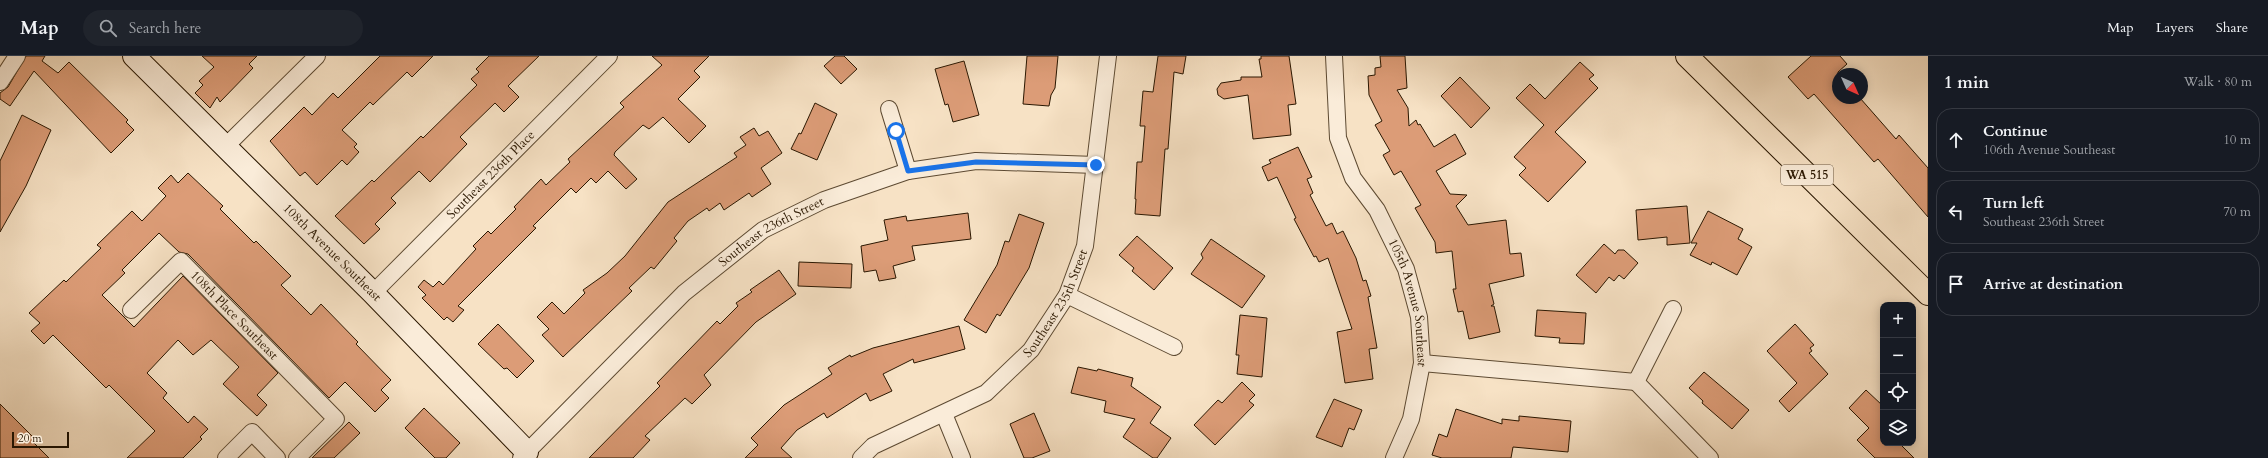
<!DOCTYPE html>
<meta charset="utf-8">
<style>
body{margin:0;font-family:Cardo,serif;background:#20242c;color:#f1f3f6}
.controls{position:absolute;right:12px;bottom:12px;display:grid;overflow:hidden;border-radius:8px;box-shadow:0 2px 10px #0003}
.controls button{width:36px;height:36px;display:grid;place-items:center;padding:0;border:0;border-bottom:1px solid #363941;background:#171b24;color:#f1f3f6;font:20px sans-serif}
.compass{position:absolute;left:1832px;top:12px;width:36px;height:36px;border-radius:50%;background:#171b24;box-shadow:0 2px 10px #0003;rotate:135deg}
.scale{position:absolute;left:12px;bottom:10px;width:57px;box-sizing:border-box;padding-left:4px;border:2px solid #2a1701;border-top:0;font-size:11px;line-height:14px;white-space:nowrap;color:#2a1701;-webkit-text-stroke:3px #faecd9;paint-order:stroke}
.stop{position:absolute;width:12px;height:12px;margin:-9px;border:3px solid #1a73e8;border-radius:50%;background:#fff}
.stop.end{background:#1a73e8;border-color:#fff;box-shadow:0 1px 4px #0008}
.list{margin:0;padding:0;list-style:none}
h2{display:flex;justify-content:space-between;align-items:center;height:52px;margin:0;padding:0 16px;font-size:17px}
h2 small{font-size:13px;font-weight:400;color:#9ea1a6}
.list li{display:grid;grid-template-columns:26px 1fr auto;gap:12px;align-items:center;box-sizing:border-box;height:64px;margin:0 8px 8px;padding:0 8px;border:1px solid #363941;border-radius:16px}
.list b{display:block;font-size:15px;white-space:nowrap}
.list p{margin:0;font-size:13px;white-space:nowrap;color:#9ea1a6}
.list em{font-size:13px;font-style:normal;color:#9ea1a6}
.icon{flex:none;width:22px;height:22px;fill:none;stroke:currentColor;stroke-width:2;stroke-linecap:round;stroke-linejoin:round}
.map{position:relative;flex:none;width:1928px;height:402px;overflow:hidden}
header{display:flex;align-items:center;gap:24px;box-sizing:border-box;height:56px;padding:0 20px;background:#171b24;border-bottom:1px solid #363941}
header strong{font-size:19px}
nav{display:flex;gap:22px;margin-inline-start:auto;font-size:14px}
.search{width:280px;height:36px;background:#20242c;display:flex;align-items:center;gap:10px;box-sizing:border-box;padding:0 14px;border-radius:22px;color:#9ea1a6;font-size:15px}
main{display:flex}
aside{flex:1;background:#171b24}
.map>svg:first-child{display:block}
.building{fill:#dc9c77;stroke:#2a1701}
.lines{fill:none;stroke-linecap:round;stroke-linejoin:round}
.street-casing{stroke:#5d4a32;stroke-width:18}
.secondary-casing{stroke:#2a1701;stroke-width:24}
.primary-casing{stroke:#2a1701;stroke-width:24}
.street{stroke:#faecd9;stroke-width:16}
.secondary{stroke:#faecd9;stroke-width:22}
.primary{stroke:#f7e2c5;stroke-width:22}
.route{stroke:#1a73e8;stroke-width:5}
.labels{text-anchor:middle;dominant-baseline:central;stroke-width:3;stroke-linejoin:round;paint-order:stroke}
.shield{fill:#faecd9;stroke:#685742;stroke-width:1}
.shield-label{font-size:12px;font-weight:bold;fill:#2a1701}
.street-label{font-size:13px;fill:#2a1701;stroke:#faecd9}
</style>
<header>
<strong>Map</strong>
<div class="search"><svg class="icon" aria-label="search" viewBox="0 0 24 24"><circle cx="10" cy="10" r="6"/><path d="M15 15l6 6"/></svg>Search here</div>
<nav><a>Map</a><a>Layers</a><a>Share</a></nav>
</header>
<main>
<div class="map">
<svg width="1928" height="402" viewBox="0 0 1928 402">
<rect width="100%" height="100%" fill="#f7e2c5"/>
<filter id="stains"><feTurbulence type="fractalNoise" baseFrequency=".005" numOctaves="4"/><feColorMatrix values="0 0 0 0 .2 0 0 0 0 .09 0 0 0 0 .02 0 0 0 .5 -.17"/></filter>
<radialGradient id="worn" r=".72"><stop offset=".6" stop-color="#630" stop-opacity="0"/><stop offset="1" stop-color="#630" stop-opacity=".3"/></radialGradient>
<path class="building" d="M26,0H45L42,5L58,17L69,6L128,64L126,66L134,74L111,97L34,15L10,50L0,43V37L8,31Z
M202,0H257L249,8L253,12L220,46L217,41L210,52L195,37L203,29L199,25L214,11Z
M380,0H433L412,21L407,16L373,49L370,46L342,74L357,88L354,91L359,96L347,109L342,104L317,129L305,116L300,120L270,85L304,51L312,59L333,37L338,42Z
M489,0H539L508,30L519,41L504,56L495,47L460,81L467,88L430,126L419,115L391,142L396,147L375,168L380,173L364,188L335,160L372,124L374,126L421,80L423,82L477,29L471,23L479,16L476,13Z
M652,0H709L694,15L700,21L678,43L706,70L689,87L663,61L649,73L643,69L615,96L614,99L637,123L626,133L608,115L596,127L591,122L576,137L571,132L533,170L536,172L458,250L464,254L453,266L447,261L444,264L422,242L426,239L418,231L424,224L433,231L439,225L443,229L476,193L473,190L488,175L491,178L516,153L514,151L541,123L546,129L570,106L568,103L624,51L620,47L662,9Z
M835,0H844L857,13L841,28L824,10Z
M1027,0H1058L1055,32L1051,39L1049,50L1023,48Z
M1158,0H1186L1183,18L1174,16L1168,93H1165L1160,160L1135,158L1136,143H1135L1137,106H1142L1145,70H1140L1143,35L1153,36Z
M1261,0H1289L1296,48L1288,49L1291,79L1253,83L1248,39L1224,43L1218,39L1217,33L1221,27L1241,24V21H1262L1259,3H1261Z
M1380,0H1405L1407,32L1397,34L1408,52L1409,70L1416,64L1418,69L1420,68L1434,91L1455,78L1466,98L1436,115L1450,138L1467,139L1456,150L1468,169L1506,164L1510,198L1521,197L1524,220L1489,228L1494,248L1491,250H1494L1500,276L1469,283L1463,255L1458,256L1453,233H1456L1452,195L1436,197L1435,186L1415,152L1421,149L1401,115L1394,119L1383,99L1390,95L1375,69L1382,65L1369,39L1368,20L1375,19V12L1381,11Z
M1811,0H1840L1847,8L1838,16V42H1860L1896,83L1899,79L1928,112V161L1878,103L1874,106L1814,38L1808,43L1788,21Z
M964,5L979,59L953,66L948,48L945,49L935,13Z
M1580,6L1594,19L1589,23L1598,32L1555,76L1586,106L1548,146L1519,119L1526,112L1514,101L1544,69L1516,42L1530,28L1545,43Z
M1460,21L1490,52L1471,72L1441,40Z
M815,47L837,58L817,104L791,93L799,77L801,78Z
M22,59L51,74L26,130L0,176V105Z
M754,72L759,80L768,75L782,97L761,112L771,128L752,141L749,137L724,154L720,147L709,155L707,152L688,165L674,182L677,185L654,213L651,211L629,232L632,235L563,301L542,279L549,273L537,261L552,246L564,258L585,237L583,234L607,217L625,200L668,146L737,101L734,97L746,89L740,81Z
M1298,91L1312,121L1307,123L1313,137L1310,139L1326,170L1332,167L1337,178L1343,175L1356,202L1363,225L1366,224L1371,240L1368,241L1377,292L1369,293L1373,323L1345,327L1337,276L1352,273L1328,202L1319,206L1316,200L1314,201L1294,163L1296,162L1277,121L1268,125L1262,111L1271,107L1269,104Z
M188,117L223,150L220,153L254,187L256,185L291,220L281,229L311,259L321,248L358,286L356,288L391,324L381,334L389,342L375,356L345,326L329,342L188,198L179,196L159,177L122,214L125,217L102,239L134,271L183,220L278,317L257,339L267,349L257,360L223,328L239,311L211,284L193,299L178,284L147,317L167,337L163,342L188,367L194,360L208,373L200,381L202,383L183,402H127L155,375L109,329L106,332L53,279L44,288L31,275L40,267L29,257L64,224L66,226L101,192L97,189L132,155L142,165L166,140L158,132L171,119L178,127Z
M1687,150L1690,187L1667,189V181L1638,184L1636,154Z
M1708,155L1743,173L1738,183L1752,191L1737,219L1712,206L1711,209L1690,199L1697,187H1691Z
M968,157L971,183L912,190L915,204L893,210L896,222L879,225L876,214L864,216L861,190L888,184L884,164L906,160L907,165Z
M1019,158L1044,167L1029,212L1000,260L997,258L986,277L964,264L997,209L1005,185L1009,186Z
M1137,180L1173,212L1154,234L1132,215L1134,212L1119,199Z
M1211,183L1265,220L1242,252L1191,218L1203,202L1201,198Z
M1604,188L1615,198L1618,194H1624L1638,207L1624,223L1619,219L1614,225L1609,221L1596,237L1576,219Z
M799,206L852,208L851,232L798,230Z
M779,214L796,238L756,266L704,319L711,329L692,348L685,342L645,380L650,384L633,402H589L660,330L657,327L717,265L720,268L738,250L736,247L752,236L750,234Z
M1537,254L1586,257L1584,288L1559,287L1560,282L1535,280Z
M1240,259L1267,262L1262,321L1237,318L1239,299H1236Z
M498,268L534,305L517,322L507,312L504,313L478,288Z
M1795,268L1814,289L1810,292L1812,295L1809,297L1828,318L1789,356L1779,345L1797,327L1767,295Z
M959,270L965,293L914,307L913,303L883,318L892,335L870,345L866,337L827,362L824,357L797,374L781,392L792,402H745L758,389L751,382L784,349L832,318L828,312L850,299L851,301L873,292Z
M1078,311L1097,315L1098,313L1133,322L1131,330L1161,351L1150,367L1171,382L1157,402H1153L1123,381L1135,363L1104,356L1106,345L1071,337Z
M1704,316L1749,354L1732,373L1702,347L1703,345L1689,332Z
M1242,326L1255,339L1249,345L1254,349L1215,389L1194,369L1218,344L1222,347Z
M1866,334L1883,350V387H1899L1914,402H1875L1857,384L1869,372L1849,352Z
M1334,343L1362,354L1354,374L1349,372L1342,391L1316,381Z
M0,348L34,382L32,385L49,402H0Z
M424,352L460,387L446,402H435L405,372Z
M1456,353L1502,368V363L1519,365V360L1571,365L1568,396L1513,391L1511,402H1442L1432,399L1439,378L1447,381Z
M1034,357L1050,395L1032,402H1024L1010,368Z
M349,366L360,377L334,402H312Z"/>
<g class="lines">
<g class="street-casing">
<g id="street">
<path id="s1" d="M1334,0L1338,82L1353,122L1377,154L1406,213L1419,261L1422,307L1411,363L1394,402"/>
<path d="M0,26L17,0"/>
<path d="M889,53L908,115"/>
<path d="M225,91L317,0"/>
<path id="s2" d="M373,237L609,0"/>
<path d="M1067,239L1174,291"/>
<path id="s3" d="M131,254L181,205L336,363L297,402"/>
<path d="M1422,307L1636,326L1673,253"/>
<path d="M1636,326L1710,402"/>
<path d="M944,358L962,402"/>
<path d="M226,402L252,376L277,402"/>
<path id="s4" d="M521,402L684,237L763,174L824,144L908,115L976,105L1096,109"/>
<path id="s5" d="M861,402L873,390L986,337L1031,294L1067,239L1085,190L1108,0"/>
</g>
</g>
<g class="secondary-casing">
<g id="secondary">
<path id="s6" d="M134,0L373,237L527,396"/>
</g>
</g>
<g class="primary-casing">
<path id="primary" d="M1687,0L1928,238"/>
</g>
<use href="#street" class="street"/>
<use href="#secondary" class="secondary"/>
<use href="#primary" class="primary"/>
</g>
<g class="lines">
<path class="route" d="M896,75L908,115L976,106L1096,109"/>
</g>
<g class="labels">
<rect class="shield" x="1781" y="109" width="52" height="20" rx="3"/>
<g class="shield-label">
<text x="1807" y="119">WA 515</text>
</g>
<g class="street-label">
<text stroke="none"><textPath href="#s2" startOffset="167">Southeast 236th Place</textPath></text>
<text stroke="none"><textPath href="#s4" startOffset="339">Southeast 236th Street</textPath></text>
<text stroke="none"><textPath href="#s6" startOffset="279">108th Avenue Southeast</textPath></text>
<text stroke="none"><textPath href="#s1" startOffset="264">105th Avenue Southeast</textPath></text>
<text stroke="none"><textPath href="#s5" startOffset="257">Southeast 235th Street</textPath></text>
<text stroke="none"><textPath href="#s3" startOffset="146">108th Place Southeast</textPath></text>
</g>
</g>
<rect width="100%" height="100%" filter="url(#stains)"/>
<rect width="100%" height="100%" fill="url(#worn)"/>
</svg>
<div class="controls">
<button>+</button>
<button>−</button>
<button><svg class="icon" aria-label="locate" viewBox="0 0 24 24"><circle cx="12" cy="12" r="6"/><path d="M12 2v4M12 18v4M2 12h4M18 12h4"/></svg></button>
<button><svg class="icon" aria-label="layers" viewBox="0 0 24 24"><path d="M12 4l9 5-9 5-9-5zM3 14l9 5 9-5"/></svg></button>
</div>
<svg class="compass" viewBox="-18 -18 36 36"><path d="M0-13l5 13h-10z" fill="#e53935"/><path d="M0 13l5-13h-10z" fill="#9ea1a6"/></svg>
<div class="scale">20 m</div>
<div class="stop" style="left:896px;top:75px"></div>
<div class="stop end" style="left:1096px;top:109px"></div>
</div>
<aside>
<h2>1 min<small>Walk · 80 m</small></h2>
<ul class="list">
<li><svg class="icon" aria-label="ahead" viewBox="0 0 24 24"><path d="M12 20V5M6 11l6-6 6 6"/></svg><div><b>Continue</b><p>106th Avenue Southeast</p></div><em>10 m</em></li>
<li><svg class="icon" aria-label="left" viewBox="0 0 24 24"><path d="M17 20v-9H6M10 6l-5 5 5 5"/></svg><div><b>Turn left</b><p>Southeast 236th Street</p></div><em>70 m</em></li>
<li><svg class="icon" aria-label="arrive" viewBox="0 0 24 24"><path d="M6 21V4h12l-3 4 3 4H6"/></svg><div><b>Arrive at destination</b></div></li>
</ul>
</aside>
</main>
